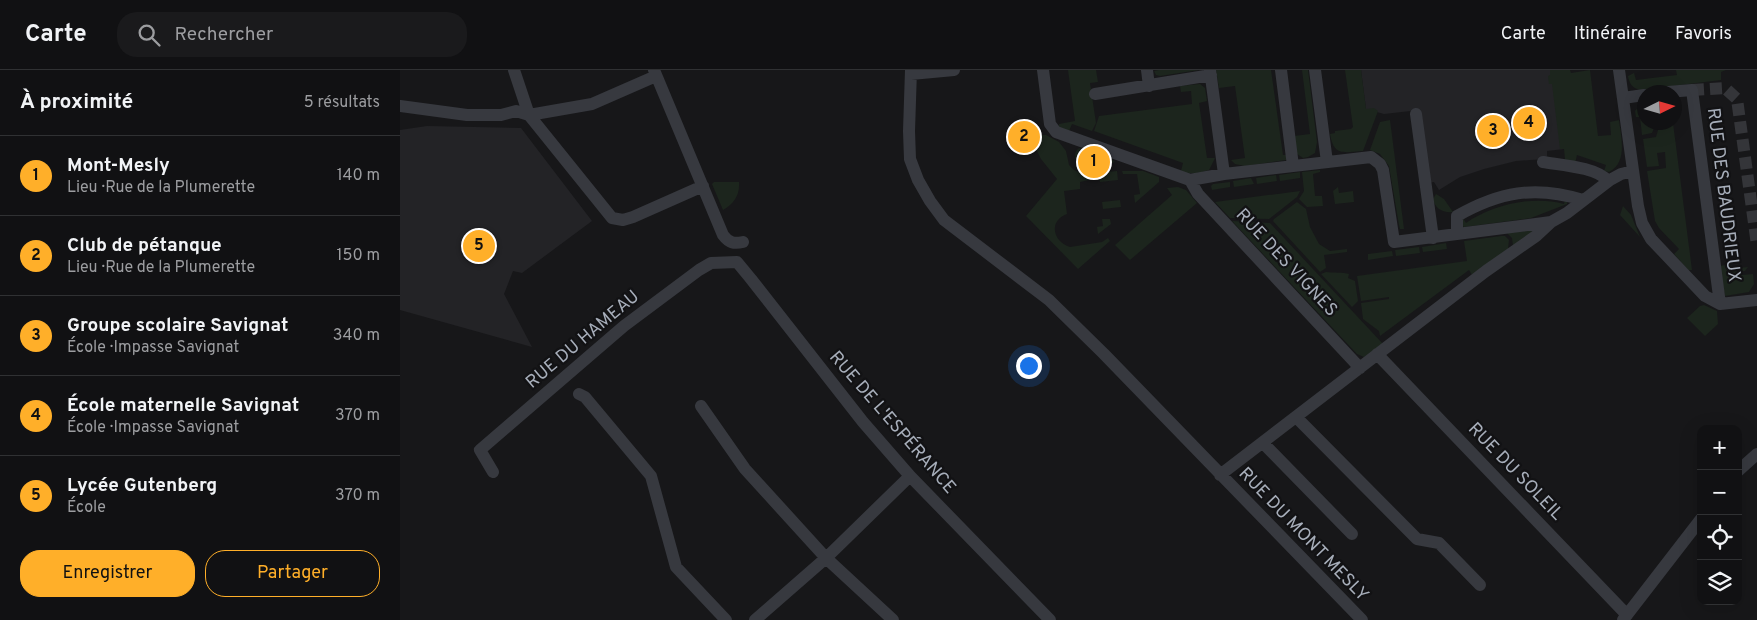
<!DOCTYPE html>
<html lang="fr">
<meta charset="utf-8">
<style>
body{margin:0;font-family:Overpass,sans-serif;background:#1a1a1c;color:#f1f3f6}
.controls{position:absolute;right:15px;bottom:15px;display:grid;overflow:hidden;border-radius:10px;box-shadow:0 5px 20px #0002}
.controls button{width:45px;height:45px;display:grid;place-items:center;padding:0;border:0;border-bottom:1px solid #303133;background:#111113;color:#f1f3f6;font:25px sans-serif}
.compass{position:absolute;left:1237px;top:15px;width:45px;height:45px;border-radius:50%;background:#111113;box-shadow:0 5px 20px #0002;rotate:85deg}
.you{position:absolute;left:628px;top:295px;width:18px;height:18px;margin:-12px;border:4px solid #fff;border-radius:50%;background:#1a73e8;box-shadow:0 0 0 8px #1a73e833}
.badge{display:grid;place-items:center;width:32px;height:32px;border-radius:50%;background:#ffaf29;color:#111;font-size:16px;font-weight:700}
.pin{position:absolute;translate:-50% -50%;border:2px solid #fff;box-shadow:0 1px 5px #0006}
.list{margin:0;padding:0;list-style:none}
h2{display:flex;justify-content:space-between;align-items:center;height:65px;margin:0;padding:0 20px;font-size:21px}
h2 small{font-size:16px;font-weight:400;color:#9c9da0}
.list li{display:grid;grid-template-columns:32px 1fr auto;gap:15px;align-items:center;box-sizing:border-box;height:80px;padding:0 20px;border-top:1px solid #303133}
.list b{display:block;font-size:19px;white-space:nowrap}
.list p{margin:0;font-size:16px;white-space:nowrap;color:#9c9da0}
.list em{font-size:16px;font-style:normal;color:#9c9da0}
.actions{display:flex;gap:10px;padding:15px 20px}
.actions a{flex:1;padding:11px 0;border:1px solid #ffaf29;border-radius:20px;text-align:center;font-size:18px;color:#ffaf29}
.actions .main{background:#ffaf29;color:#111}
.icon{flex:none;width:28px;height:28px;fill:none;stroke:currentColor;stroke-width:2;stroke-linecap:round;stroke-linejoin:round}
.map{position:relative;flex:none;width:1357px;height:550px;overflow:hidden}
header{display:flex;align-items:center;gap:30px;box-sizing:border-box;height:70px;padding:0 25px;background:#111113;border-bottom:1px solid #303133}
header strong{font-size:24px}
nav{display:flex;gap:28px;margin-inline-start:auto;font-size:18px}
.search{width:350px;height:45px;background:#1a1a1c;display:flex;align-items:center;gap:12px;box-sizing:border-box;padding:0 18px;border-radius:20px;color:#9c9da0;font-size:19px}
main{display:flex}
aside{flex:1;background:#111113}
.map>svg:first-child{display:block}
.built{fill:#232326}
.green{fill:#1c251d}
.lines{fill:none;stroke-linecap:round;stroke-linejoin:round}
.minor-tunnel{stroke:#343539;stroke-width:12;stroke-dasharray:12 6;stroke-linecap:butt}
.minor{stroke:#37393f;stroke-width:12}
.labels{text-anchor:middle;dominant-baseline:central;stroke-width:4.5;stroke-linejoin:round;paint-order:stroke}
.street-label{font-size:18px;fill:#a7aeba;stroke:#121214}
</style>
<header>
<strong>Carte</strong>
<div class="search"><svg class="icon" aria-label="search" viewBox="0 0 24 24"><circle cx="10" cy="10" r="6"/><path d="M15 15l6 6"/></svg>Rechercher</div>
<nav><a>Carte</a><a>Itinéraire</a><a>Favoris</a></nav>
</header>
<main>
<aside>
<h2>À proximité<small>5 résultats</small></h2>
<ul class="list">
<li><span class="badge">1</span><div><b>Mont-Mesly</b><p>Lieu · Rue de la Plumerette</p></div><em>140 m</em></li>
<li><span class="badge">2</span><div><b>Club de pétanque</b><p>Lieu · Rue de la Plumerette</p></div><em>150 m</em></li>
<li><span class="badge">3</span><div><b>Groupe scolaire Savignat</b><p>École · Impasse Savignat</p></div><em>340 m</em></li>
<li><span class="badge">4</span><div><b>École maternelle Savignat</b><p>École · Impasse Savignat</p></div><em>370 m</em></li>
<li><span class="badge">5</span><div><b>Lycée Gutenberg</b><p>École</p></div><em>370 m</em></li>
</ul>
<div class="actions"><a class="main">Enregistrer</a><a>Partager</a></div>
</aside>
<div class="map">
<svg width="1357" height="550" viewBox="0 0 1357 550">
<rect width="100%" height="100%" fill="#171719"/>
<path class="built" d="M961,0H1155L1164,79L1147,81V86L1144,89L1116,91L1084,99L1060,107L1039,120L1034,112L1028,113L1019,40L984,44L966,39Z
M27,56L121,58L192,151L122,203L113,201L104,224L132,277L0,240V60Z"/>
<path class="green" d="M668,0H696L698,12L690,13L696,53L692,61L672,54L669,61L659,57V54L675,51Z
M759,0H799L760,6L756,5L754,1Z
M816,0H871L883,85H888L886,90L845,96L835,94L831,90L845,88L835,16L819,18Z
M902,0H908L917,72L915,83L908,87L903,88L897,84L894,66L910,64Z
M945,0H961L966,39L974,38L978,41L963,81C944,82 934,87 930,64L935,63V61L951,59L953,57Z
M1150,0H1170L1171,3L1190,0L1198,66L1211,65L1210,52L1219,50C1221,67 1228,92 1209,102L1204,101L1206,95L1177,85L1175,94L1159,89H1165L1164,79H1160L1152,14H1149L1148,6L1150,5Z
M1276,0H1326L1321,2V10L1240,20C1232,18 1229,13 1228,6L1234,3L1236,10L1277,5Z
M800,14L805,18L807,31L799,33L807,88H815L809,100C800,103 790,105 781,101L783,93L694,61L699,46L792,34L791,21L781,22L780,16Z
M1244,35V52L1256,53L1252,63L1242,65L1240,47H1236L1235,41L1239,36Z
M990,50L1004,159H1000L999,155L989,96L980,84L970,80L980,52Z
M1260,53H1273L1292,200H1288L1274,184L1279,179L1259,158L1255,151L1247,101L1266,98L1265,82L1257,83L1259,96L1247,97L1243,69L1256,67Z
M634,65H646L659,72L666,81L669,95L674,100L683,104H693L694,108H689V110L680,112V119L664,121L667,144C648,151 653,172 670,177L702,172L708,168L710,171L678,199L626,146L657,109L641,89L636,79L632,77Z
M679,78L713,90L715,92L709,94L681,96C675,90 672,84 679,78Z
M920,100V102L913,104L915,126H922L923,136L907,137L899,129L904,121L902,102Z
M717,101L718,110L700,112L698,103Z
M722,101H743L759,107V112L735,133L734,125L740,124L737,104H723Z
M900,102V108L880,111L879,105Z
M876,105L877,111L857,114L856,108Z
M851,108L854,114L834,117L833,111Z
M314,112H339C340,125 334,134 323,140L312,114Z
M830,112V117L812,120L811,116L813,114Z
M778,117L786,120L797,133L730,190L715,175L772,125L767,118Z
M938,117L939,123L953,121L954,132L935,134L933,121Z
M900,121L897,127L869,149L830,148L815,132Z
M1036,124L1044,129L1053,142C1043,143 1035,139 1033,129Z
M1165,129L1167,131V134L1131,148L1064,157L1061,155L1063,148L1066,153C1092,135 1133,125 1164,134Z
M720,130L721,137L703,139L702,132Z
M897,132L906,139L910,157L919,174L930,181L947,179V182L924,185L926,198L920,202L873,151L874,149Z
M1223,136L1231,145L1240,167L1220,145Z
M702,149H710L711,154L698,164L697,157L703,156Z
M832,151L870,153L983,274L964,287L957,284Z
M1131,160L1133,163L1113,176L1112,168L1107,163Z
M1101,166H1105L1109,170L1108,179L1072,205L1069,200L980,266L979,261L963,249L961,233L989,229V227L961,231L957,206L1067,191L1064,171Z
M1046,173L1047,179L1023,182L1022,177Z
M1019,177L1020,183L996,186L995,180Z
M992,181L993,186L968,190V184Z
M1331,194L1332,199L1348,197L1345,201H1341L1342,205L1353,204L1354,214L1349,222L1325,226L1319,196Z
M926,202C932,203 944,202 949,204L948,208L955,211L958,231L952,237L921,204Z
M1304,235L1317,241L1318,254L1305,266L1287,248L1300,236Z"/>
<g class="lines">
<path class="minor-tunnel" d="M1292,20L1325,18L1337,29L1357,175"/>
<path class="minor" d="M114,0L129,45L212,148L223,150L233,147L303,116
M254,0L323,165C329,173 334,174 343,172
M511,0L509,61L510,89L518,110L530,131L544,150L649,230L704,284L962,550
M643,0L650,54L656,62L790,110L824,104L971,87L980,94L983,100L994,172L1151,152
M747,0L749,16
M810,0L824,104
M881,0L893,96
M915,0L927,92
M1219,0L1238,136L1242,153L1251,169L1305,226L1320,234L1357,230
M511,4L554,0
M1268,22L1292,20L1320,234
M695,24L811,5
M1223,28L1244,25
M0,36L67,45H101L116,41L129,45L192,34L256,6
M1016,44L1033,168
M1143,92C1160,95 1197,97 1208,111
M790,110L798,124L960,298
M1057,164V146C1099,122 1135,115 1183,130
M977,284L1227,545
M179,324L185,327L251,406L276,497L326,550
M301,336L345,399L426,488L493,550
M896,347L1017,469L1039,473L1080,515
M863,373L952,464
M1338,401L1357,384
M93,402L80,380L224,256L299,200L311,193L337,192L351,209L463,352L510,406L650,550
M820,405L1086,201L1136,166L1151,152L1167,143L1210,110L1221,104L1233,101
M355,550L426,488L510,406
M1223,550L1301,449"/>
</g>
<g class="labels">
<g class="street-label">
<text transform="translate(1323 125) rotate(83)">RUE DES BAUDRIEUX</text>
<text transform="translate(886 193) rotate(47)">RUE DES VIGNES</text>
<text transform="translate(183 270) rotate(-40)">RUE DU HAMEAU</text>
<text transform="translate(492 353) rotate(49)">RUE DE L'ESPÉRANCE</text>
<text transform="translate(1115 402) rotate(46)">RUE DU SOLEIL</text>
<text transform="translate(903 465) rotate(46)">RUE DU MONT MESLY</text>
</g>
</g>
</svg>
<div class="controls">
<button>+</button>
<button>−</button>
<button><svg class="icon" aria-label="locate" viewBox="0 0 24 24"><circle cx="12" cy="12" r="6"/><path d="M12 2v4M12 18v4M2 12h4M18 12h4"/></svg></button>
<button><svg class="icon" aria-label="layers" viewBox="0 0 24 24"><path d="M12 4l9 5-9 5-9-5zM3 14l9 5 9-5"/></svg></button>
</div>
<svg class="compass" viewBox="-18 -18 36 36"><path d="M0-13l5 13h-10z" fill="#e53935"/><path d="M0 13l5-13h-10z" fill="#9c9da0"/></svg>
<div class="you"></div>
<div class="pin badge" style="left:694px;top:92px">1</div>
<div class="pin badge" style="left:624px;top:67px">2</div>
<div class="pin badge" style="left:1093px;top:61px">3</div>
<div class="pin badge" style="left:1129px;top:53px">4</div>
<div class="pin badge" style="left:79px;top:176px">5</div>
</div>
</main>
